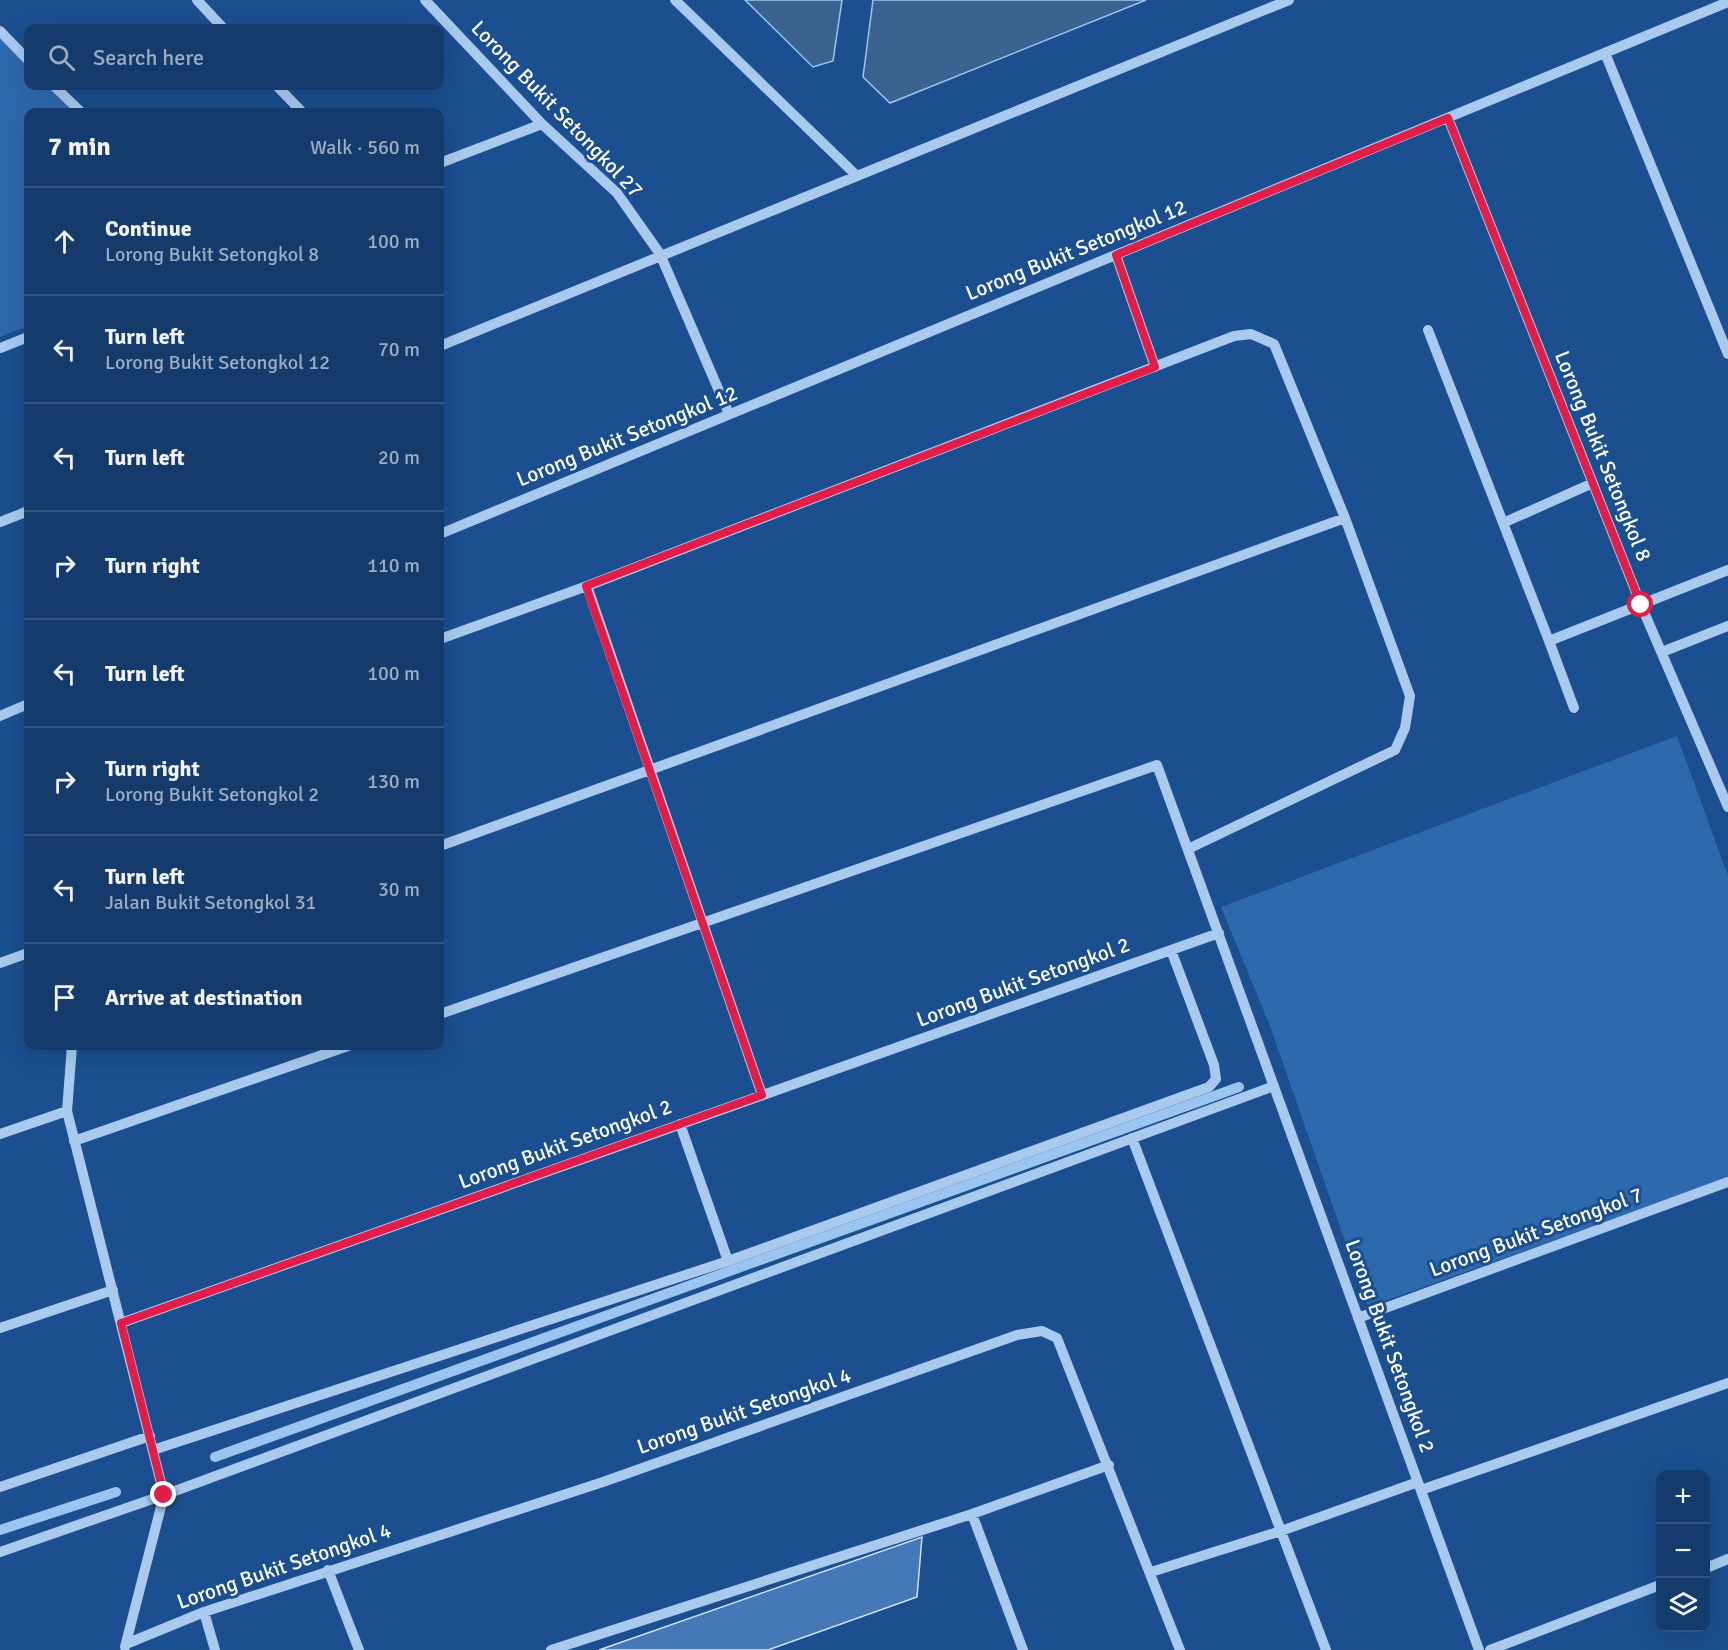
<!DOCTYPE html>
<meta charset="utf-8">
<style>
body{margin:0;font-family:Signika,sans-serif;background:#214673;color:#f1f3f6}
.controls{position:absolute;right:18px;bottom:18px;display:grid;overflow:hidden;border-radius:12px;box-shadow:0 6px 24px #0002}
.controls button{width:54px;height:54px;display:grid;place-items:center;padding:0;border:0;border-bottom:2px solid #33557e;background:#143b6b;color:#f1f3f6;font:30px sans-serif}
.stop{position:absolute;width:18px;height:18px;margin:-14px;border:4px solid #e11d48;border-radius:50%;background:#fff}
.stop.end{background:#e11d48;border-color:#fff;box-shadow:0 2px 6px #0008}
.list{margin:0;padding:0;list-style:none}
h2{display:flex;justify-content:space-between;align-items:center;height:78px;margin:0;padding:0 24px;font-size:26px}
h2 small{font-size:20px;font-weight:400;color:#9dadc1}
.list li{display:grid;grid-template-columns:39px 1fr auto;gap:18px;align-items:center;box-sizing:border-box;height:108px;padding:0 24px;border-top:2px solid #33557e}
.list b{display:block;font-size:22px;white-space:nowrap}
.list p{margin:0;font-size:20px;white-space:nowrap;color:#9dadc1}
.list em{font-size:20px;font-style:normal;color:#9dadc1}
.icon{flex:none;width:33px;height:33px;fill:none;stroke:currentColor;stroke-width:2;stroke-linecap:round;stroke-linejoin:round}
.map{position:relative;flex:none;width:1728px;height:1650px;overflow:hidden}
.search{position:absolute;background:#143b6b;box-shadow:0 6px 24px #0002;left:24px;top:24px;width:420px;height:66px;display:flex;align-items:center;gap:15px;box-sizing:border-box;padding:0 21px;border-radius:12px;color:#9dadc1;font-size:22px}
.panel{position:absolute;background:#143b6b;box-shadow:0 6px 24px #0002;left:24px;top:108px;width:420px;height:942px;border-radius:12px}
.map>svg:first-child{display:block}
.green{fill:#2e69ad}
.water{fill:#3c6290;stroke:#9cc4f0;stroke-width:1.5}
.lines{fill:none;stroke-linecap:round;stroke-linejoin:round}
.stream{stroke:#9cc4f0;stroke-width:10}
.building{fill:#4478b7;stroke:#cfe3fa;stroke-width:1.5}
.minor{stroke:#a9c9ee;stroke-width:10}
.route{stroke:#e11d48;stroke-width:8}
.labels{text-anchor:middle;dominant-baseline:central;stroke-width:6;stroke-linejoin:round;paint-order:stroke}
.street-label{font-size:21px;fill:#fff;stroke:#1b4f8f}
</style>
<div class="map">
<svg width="1728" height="1650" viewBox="0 0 1728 1650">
<rect width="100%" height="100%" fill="#1b4f8f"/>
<path class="green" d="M0,36L28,66V86H48L74,112H28V326L0,337Z
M1677,736L1728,876V1178L1368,1307L1270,1026L1221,907Z"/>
<path class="water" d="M745,0H842L833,61L813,67Z
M873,0H1146L890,103L863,77Z"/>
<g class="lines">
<path class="stream" d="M215,1457L1239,1087
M0,1530L116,1492"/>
</g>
<path class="building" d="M922,1537L917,1597L768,1650H599Z"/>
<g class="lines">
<path class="minor" d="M197,0L223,28
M425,0L542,124L617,193L660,254L729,414
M675,0L856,175
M0,31L28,60
M1605,53L1728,354
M54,86L81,112
M277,86L302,112
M1448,118L1641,605L1728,807
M440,163L542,124
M1116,255L1155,367
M1428,330L1549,641L1728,570
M440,346L1289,0
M0,348L28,337
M0,522L28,511
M1503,523L1593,483
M440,534L1728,2
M587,586L762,1095
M440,639L587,586L1234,336L1251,334L1274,344L1345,518L1410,696L1405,728L1395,750L1188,849
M1549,641L1574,708
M1662,652L1728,626
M0,716L28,704
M440,846L1345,518
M0,963L28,953
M440,1014L1157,765L1479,1650
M72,1046L67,1111L164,1495L125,1647
M680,1124L728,1261
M0,1134L67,1111
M1132,1138L1326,1650
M74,1141L348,1046
M1358,1318L1728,1182
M121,1323L1219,933
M0,1328L113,1290
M153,1450L728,1261L1209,1087L1216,1079L1214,1065L1171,950
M0,1487L150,1436
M1421,1490L1728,1383
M972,1514L1023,1650
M0,1552L164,1495L1274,1086
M1706,1568L1728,1559
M328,1570L359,1650
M1151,1572L1281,1531L1418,1482
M204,1612L215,1650
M126,1644L204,1612L603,1482L1017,1335L1042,1331L1057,1338L1180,1650
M551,1650L972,1514L1109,1465
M1490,1650L1660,1585"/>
</g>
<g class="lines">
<path class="route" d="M164,1495L121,1323L762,1095L586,586L1155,367L1116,255L1448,118L1641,605"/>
</g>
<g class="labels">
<g class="street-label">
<text transform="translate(557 109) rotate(46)">Lorong Bukit Setongkol 27</text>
<text transform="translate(1076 250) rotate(-22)">Lorong Bukit Setongkol 12</text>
<text transform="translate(627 436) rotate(-22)">Lorong Bukit Setongkol 12</text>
<text transform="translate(1603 456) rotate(68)">Lorong Bukit Setongkol 8</text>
<text transform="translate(1023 982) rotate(-20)">Lorong Bukit Setongkol 2</text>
<text transform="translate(565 1144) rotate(-20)">Lorong Bukit Setongkol 2</text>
<text transform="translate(1536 1232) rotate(-20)">Lorong Bukit Setongkol 7</text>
<text transform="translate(1390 1346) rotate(70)">Lorong Bukit Setongkol 2</text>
<text transform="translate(744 1411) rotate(-19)">Lorong Bukit Setongkol 4</text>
<text transform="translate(284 1566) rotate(-19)">Lorong Bukit Setongkol 4</text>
</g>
</g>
</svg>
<div class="controls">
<button>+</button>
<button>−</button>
<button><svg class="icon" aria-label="layers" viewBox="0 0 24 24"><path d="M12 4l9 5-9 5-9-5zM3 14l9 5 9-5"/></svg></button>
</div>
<div class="stop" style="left:1641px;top:605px"></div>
<div class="stop end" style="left:164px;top:1495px"></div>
<div class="search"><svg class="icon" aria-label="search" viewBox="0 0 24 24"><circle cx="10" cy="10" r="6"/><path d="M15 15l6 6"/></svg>Search here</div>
<section class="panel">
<h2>7 min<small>Walk · 560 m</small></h2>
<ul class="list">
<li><svg class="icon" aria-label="ahead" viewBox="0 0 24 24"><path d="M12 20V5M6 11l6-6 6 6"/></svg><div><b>Continue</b><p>Lorong Bukit Setongkol 8</p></div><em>100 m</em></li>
<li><svg class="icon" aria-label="left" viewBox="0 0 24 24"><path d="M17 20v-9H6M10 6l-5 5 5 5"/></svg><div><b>Turn left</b><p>Lorong Bukit Setongkol 12</p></div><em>70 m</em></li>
<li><svg class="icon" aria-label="left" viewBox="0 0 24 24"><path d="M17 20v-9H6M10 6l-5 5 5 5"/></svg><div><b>Turn left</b></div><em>20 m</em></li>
<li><svg class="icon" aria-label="right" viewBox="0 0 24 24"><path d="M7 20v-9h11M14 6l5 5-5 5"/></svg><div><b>Turn right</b></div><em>110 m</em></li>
<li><svg class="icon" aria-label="left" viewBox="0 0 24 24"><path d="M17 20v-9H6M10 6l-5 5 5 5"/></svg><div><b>Turn left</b></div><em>100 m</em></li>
<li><svg class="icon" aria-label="right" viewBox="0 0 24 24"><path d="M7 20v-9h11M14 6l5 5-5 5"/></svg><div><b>Turn right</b><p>Lorong Bukit Setongkol 2</p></div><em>130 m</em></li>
<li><svg class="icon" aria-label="left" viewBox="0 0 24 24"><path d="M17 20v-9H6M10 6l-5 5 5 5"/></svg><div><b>Turn left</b><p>Jalan Bukit Setongkol 31</p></div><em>30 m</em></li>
<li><svg class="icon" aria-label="arrive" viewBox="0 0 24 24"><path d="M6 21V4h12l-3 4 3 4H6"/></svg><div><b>Arrive at destination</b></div></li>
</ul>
</section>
</div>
